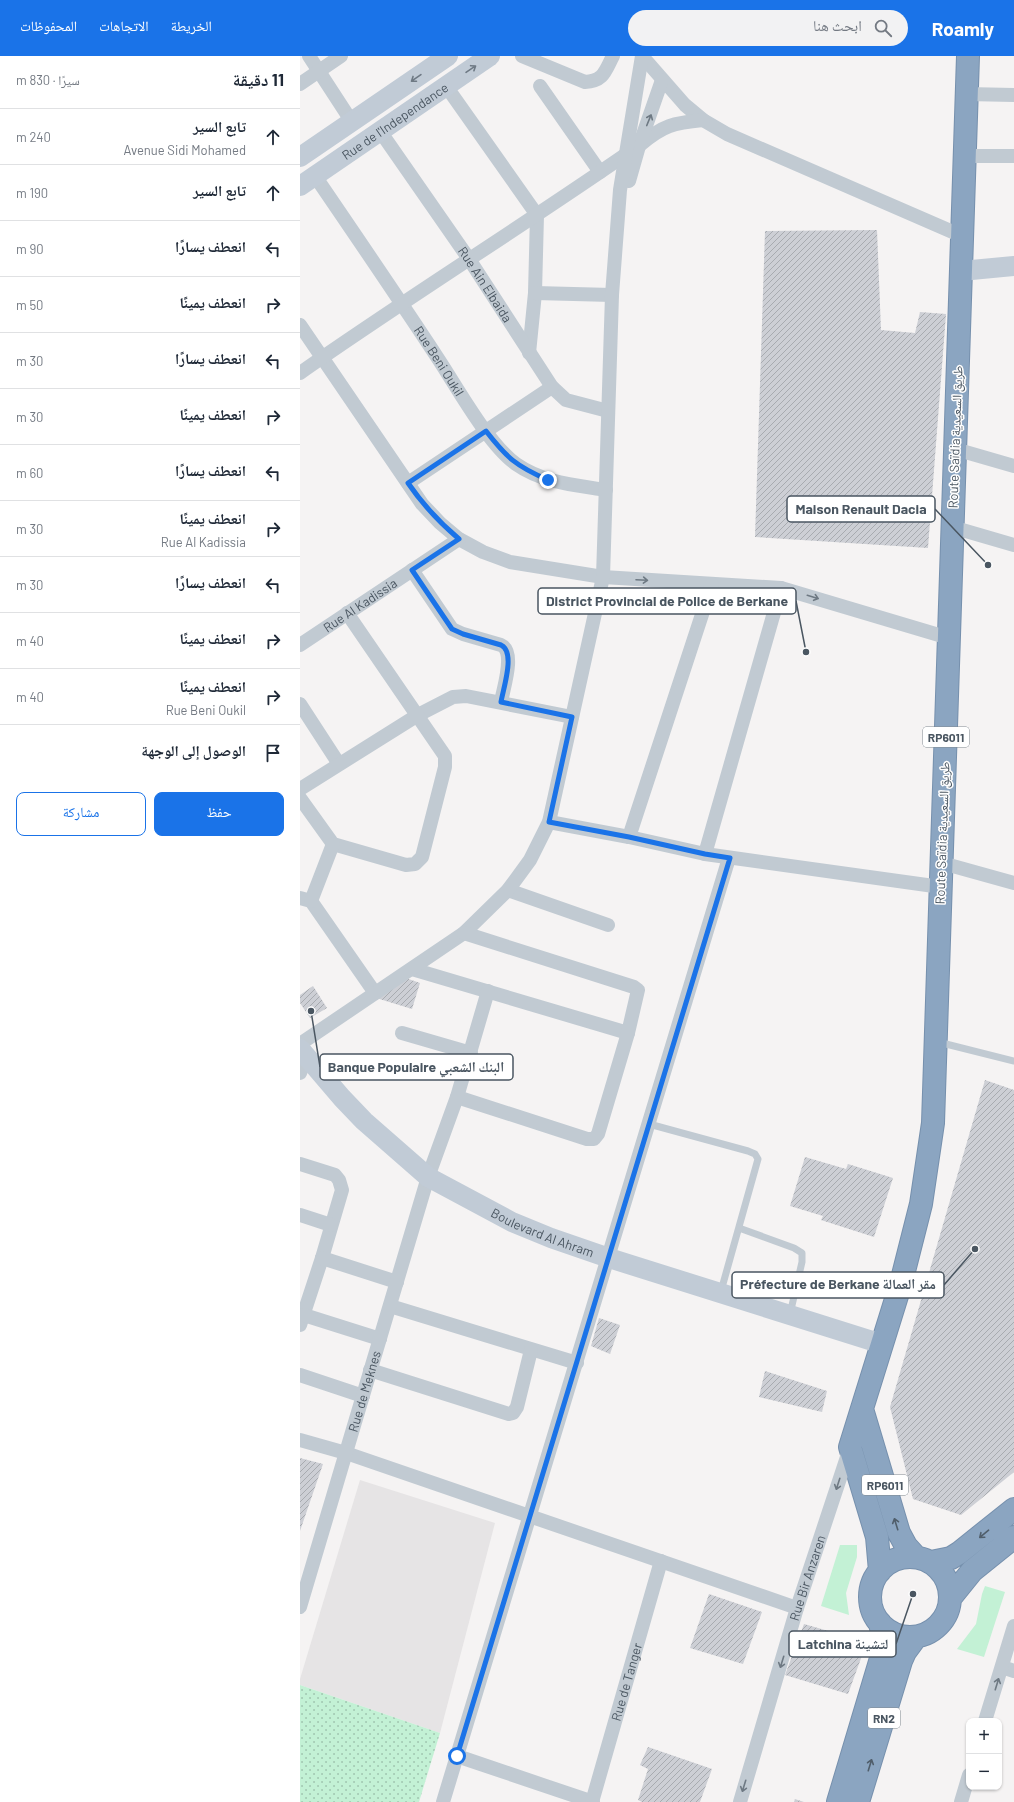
<!DOCTYPE html>
<html lang="ar">
<meta charset="utf-8">
<style>
body{margin:0;font-family:Barlow,"Noto Naskh Arabic",sans-serif;background:#f2f2f3;color:#1f2937;direction:rtl}
.controls{position:absolute;right:12px;bottom:12px;display:grid;overflow:hidden;border-radius:8px;box-shadow:0 1px 3px #0004}
.controls button{width:36px;height:36px;display:grid;place-items:center;padding:0;border:0;border-bottom:1px solid #e0e1e3;background:#fff;color:#1f2937;font:20px sans-serif}
.stop{position:absolute;width:12px;height:12px;margin:-9px;border:3px solid #1a73e8;border-radius:50%;background:#fff}
.stop.end{background:#1a73e8;border-color:#fff;box-shadow:0 1px 4px #0008}
.list{margin:0;padding:0;list-style:none}
h2{display:flex;justify-content:space-between;align-items:center;height:52px;margin:0;padding:0 16px;font-size:17px}
h2 small{font-size:13px;font-weight:400;color:#747a83}
.list li{display:grid;grid-template-columns:26px 1fr auto;gap:12px;align-items:center;box-sizing:border-box;height:56px;padding:0 16px;border-top:1px solid #e0e1e3}
.list b{display:block;font-size:15px;white-space:nowrap}
.list p{margin:0;font-size:13px;white-space:nowrap;color:#747a83}
.list em{font-size:13px;font-style:normal;color:#747a83}
.actions{display:flex;gap:8px;padding:12px 16px}
.actions a{flex:1;padding:9px 0;border:1px solid #1a73e8;border-radius:8px;text-align:center;font-size:14px;color:#1a73e8}
.actions .main{background:#1a73e8;color:#fff}
.icon{flex:none;width:22px;height:22px;fill:none;stroke:currentColor;stroke-width:2;stroke-linecap:round;stroke-linejoin:round}
.map{position:relative;flex:none;width:714px;height:1746px;overflow:hidden;direction:ltr}
header{display:flex;align-items:center;gap:24px;box-sizing:border-box;height:56px;padding:0 20px;background:#1a73e8;color:#fff}
header strong{font-size:19px}
nav{display:flex;gap:22px;margin-inline-start:auto;font-size:14px}
.search{width:280px;height:36px;background:#f2f2f3;display:flex;align-items:center;gap:10px;box-sizing:border-box;padding:0 14px;border-radius:22px;color:#747a83;font-size:15px}
main{display:flex}
aside{flex:1;background:#fff}
.map>svg:first-child{display:block}
.education{fill:#e6e4e5}
.grass{fill:#c3f1d5}
.park{fill:url(#park-dots)}
.building{fill:url(#building-hatch)}
.lines{fill:none;stroke-linecap:round;stroke-linejoin:round}
.highway-casing{stroke:#7690ad;stroke-width:24}
.lane{stroke:#c1cad2;stroke-width:7}
.street{stroke:#c1cad2;stroke-width:14}
.secondary{stroke:#c1cbd6;stroke-width:20}
.highway{stroke:#8ba5c1;stroke-width:22}
.oneway{stroke:#6e7984}
.oneway2{stroke:#6e7983}
.oneway3{stroke:#505e6b}
.route{stroke:#1a73e8;stroke-width:5}
.labels{text-anchor:middle;dominant-baseline:central;stroke-width:3;stroke-linejoin:round;paint-order:stroke}
.shield{fill:#fff;stroke:#808990;stroke-width:1}
.shield-label{font-size:12px;font-weight:bold;fill:#4a5661}
.street-label{font-size:13px;fill:#4a5661;stroke:#fff}
.leader{fill:none;stroke:#4a5661;stroke-width:1.5}
.callout-dot{fill:#4a5661;stroke:#fff;stroke-width:1.5}
.callout{fill:#fff;stroke:#4a5661;stroke-width:1.5}
.callout-label{font-size:14px;text-anchor:middle;font-weight:bold;fill:#4a5661}
</style>
<header>
<strong>Roamly</strong>
<div class="search"><svg class="icon" aria-label="search" viewBox="0 0 24 24"><circle cx="10" cy="10" r="6"/><path d="M15 15l6 6"/></svg>ابحث هنا</div>
<nav><a>الخريطة</a><a>الاتجاهات</a><a>المحفوظات</a></nav>
</header>
<main>
<div class="map">
<svg width="714" height="1746" viewBox="0 0 714 1746">
<defs>
<pattern id="park-dots" width="8" height="8" patternUnits="userSpaceOnUse"><rect width="8" height="8" fill="#c3f1d5"/><path d="M2 2h.1M6 6h.1" fill="none" stroke="#a0c6b0" stroke-width="1.8" stroke-linecap="round"/></pattern>
<pattern id="building-hatch" width="6" height="6" patternUnits="userSpaceOnUse"><rect width="6" height="6" fill="#cdcfd5"/><path d="M-1 1l2-2M0 6l6-6M5 7l2-2" fill="none" stroke="#a8abb0"/></pattern>
</defs>
<rect width="100%" height="100%" fill="#f5f3f3"/>
<path class="education" d="M60,1424L195,1467L140,1677L0,1629V1623Z"/>
<path class="grass" d="M540,1489H557V1501L546,1537L549,1559L521,1550Z
M685,1530L705,1536L684,1601L657,1593L676,1568L682,1538Z"/>
<path class="park" d="M0,1629L140,1677L119,1746H0Z"/>
<path class="building" d="M577,174L581,274L615,277L620,256L646,258L628,492L455,481L465,175Z
M103,921L120,927L112,953L73,941Z
M13,930L27,952L10,962L0,947V939Z
M685,1024L714,1034V1416L661,1459L613,1443L590,1351Z
M505,1101L546,1113L548,1108L593,1122L574,1181L521,1164L523,1160L490,1150Z
M299,1262L320,1269L310,1298L291,1290Z
M465,1315L527,1335L522,1356L459,1341Z
M0,1402L23,1408L0,1475Z
M409,1538L462,1556L443,1608L390,1592Z
M504,1568L567,1586L548,1638L485,1619Z
M348,1691L412,1713L400,1746H342L338,1744L348,1713L340,1709Z
M495,1743L504,1746H494Z"/>
<g class="lines">
<g class="highway-casing">
<path id="highway" d="M562,1353L599,1477L606,1490L616,1501
M570 1541a40 40 0 1 1 80 0a40 40 0 1 1-80 0Z
M631,1506L651,1502L659,1497L714,1453
M580,1515L577,1481L550,1391L601,1227L621,1148L633,1067L668,0
M651,1541L672,1515L714,1481
M538,1746L582,1599V1577L580,1567
M558,1746L601,1605L605,1596L616,1581"/>
</g>
<path class="lane" d="M638,986L714,1005
M349,1068L448,1095L455,1098L458,1103L421,1235
M439,1172L494,1192L502,1197V1206L490,1258"/>
<g class="street">
<path d="M9,0L52,66"/>
<path d="M222,0L285,26C304,25 305,15 313,0"/>
<path d="M342,0L385,49L403,64L427,78L662,180"/>
<path d="M0,28L41,0"/>
<path d="M146,30L237,159L235,237L229,297"/>
<path d="M240,30L300,116"/>
<path d="M666,38L714,39"/>
<path id="s1" d="M80,75L169,203L252,331L266,344L308,355"/>
<path d="M340,89C363,69 374,67 403,64"/>
<path d="M664,100H714"/>
<path id="s2" d="M15,120C56,180 97,240 137,301C157,331 188,388 216,408C243,427 275,429 306,434"/>
<path d="M329,125L339,90L362,24"/>
<path d="M235,237L312,239"/>
<path d="M0,269L122,448L140,467L159,483L183,496L210,506L303,521L481,532L649,582"/>
<path d="M0,317C107,242 218,173 325,99"/>
<path d="M655,393L714,410"/>
<path d="M108,427L252,331"/>
<path d="M652,471L714,489"/>
<path d="M112,514L152,573L163,578L201,589C216,596 203,633 201,646"/>
<path id="s3" d="M0,589L159,483"/>
<path d="M0,648L39,708"/>
<path d="M0,733L118,659L153,641L166,640L272,661"/>
<path d="M0,742L33,788L106,809L115,808L122,801L145,711V700L47,557"/>
<path d="M249,766L329,781L405,798L641,831"/>
<path d="M329,781L412,528"/>
<path d="M405,798L481,532"/>
<path d="M642,807L714,827"/>
<path d="M208,834L308,869"/>
<path d="M0,842L11,845L75,937"/>
<path d="M11,845L33,788"/>
<path d="M112,913L328,977"/>
<path d="M102,977L171,997"/>
<path d="M0,988L164,877L208,834L230,804L249,766L303,521L312,239L320,134L342,0"/>
<path d="M0,1017L6,1001"/>
<path d="M157,1041L287,1083H294L298,1078L328,977L338,934L334,931L164,877"/>
<path d="M0,1108L35,1119L39,1124L42,1134L22,1202L0,1269"/>
<path d="M0,1159L31,1169"/>
<path d="M22,1202L97,1226"/>
<path d="M90,1250L277,1307"/>
<path d="M4,1259L80,1283"/>
<path d="M70,1314L209,1358L213,1357L217,1351L231,1294"/>
<path d="M0,1319L63,1340"/>
<path d="M0,1384L46,1397L497,1552"/>
<path id="s4" d="M0,1551L128,1121L157,1041L188,935"/>
<path d="M702,1611L714,1615"/>
<path d="M685,1665L714,1570"/>
<path d="M157,1700L293,1746"/>
<path d="M143,1746L429,802"/>
<path id="s5" d="M292,1746L361,1505"/>
<path id="s6" d="M440,1746L497,1552L550,1392"/>
<path d="M661,1746L669,1719"/>
</g>
<g class="secondary">
<path d="M0,101L148,0"/>
<path id="s7" d="M0,130L190,0"/>
<path d="M661,215L714,210"/>
<path id="s8" d="M0,993L42,1042L64,1065L128,1121L212,1166L251,1182L309,1202L582,1288"/>
</g>
<use href="#highway" class="highway"/>
</g>
<defs><path id="oneway-shaft" d="M-6 0H5M1.5-3L5.5 0L1.5 3" fill="none" stroke-width="1.6" stroke-linecap="round" stroke-linejoin="round"/></defs>
<g class="oneway">
<use href="#oneway-shaft" transform="translate(171 13) rotate(-34)"/>
<use href="#oneway-shaft" transform="translate(116 22) rotate(145)"/>
</g>
<g class="oneway2">
<use href="#oneway-shaft" transform="translate(349 64) rotate(-68)"/>
<use href="#oneway-shaft" transform="translate(342 524) rotate(3)"/>
<use href="#oneway-shaft" transform="translate(513 541) rotate(17)"/>
<use href="#oneway-shaft" transform="translate(538 1428) rotate(108)"/>
<use href="#oneway-shaft" transform="translate(482 1606) rotate(107)"/>
<use href="#oneway-shaft" transform="translate(697 1628) rotate(-73)"/>
<use href="#oneway-shaft" transform="translate(444 1730) rotate(107)"/>
</g>
<g class="oneway3">
<use href="#oneway-shaft" transform="translate(596 1468) rotate(-107)"/>
<use href="#oneway-shaft" transform="translate(684 1478) rotate(140)"/>
<use href="#oneway-shaft" transform="translate(570 1709) rotate(-73)"/>
</g>
<g class="lines">
<path class="route" d="M157,1700L430,802L405,798L329,781L249,766L272,661L201,646C203,633 216,596 201,589L163,578L152,573L112,514L159,483C139,466 123,449 108,427L186,375C207,402 216,410 248,424"/>
</g>
<g class="labels">
<g class="shield">
<rect x="623" y="671" width="46" height="20" rx="3"/>
<rect x="562" y="1419" width="46" height="20" rx="3"/>
<rect x="568" y="1652" width="32" height="20" rx="3"/>
</g>
<g class="shield-label">
<text x="646" y="681">RP6011</text>
<text x="585" y="1429">RP6011</text>
<text x="584" y="1662">RN2</text>
</g>
<g class="street-label">
<text stroke="none"><textPath href="#s7" startOffset="115">Rue de l'Independance</textPath></text>
<text stroke="none"><textPath href="#s1" startOffset="186">Rue Ain Elbaida</textPath></text>
<text stroke="none"><textPath href="#s2" startOffset="223">Rue Beni Oukil</textPath></text>
<text transform="translate(655 381) rotate(-88)">Route Saïdia طريق السعيدية</text>
<text stroke="none"><textPath href="#s3" startOffset="72">Rue Al Kadissia</textPath></text>
<text transform="translate(642 777) rotate(-88)">Route Saïdia طريق السعيدية</text>
<text stroke="none"><textPath href="#s8" startOffset="309">Boulevard Al Ahram</textPath></text>
<text stroke="none"><textPath href="#s4" startOffset="225">Rue de Meknes</textPath></text>
<text stroke="none"><textPath href="#s6" startOffset="234">Rue Bir Anzaren</textPath></text>
<text stroke="none"><textPath href="#s5" startOffset="125">Rue de Tanger</textPath></text>
</g>
</g>
<path class="leader" d="M688 509L635 453M506 596L496 545M11 955L20 1011M675 1193L644 1229M613 1538L596 1588"/>
<g class="callout-dot">
<circle cx="688" cy="509" r="4"/>
<circle cx="506" cy="596" r="4"/>
<circle cx="11" cy="955" r="4"/>
<circle cx="675" cy="1193" r="4"/>
<circle cx="613" cy="1538" r="4"/>
</g>
<g class="callout">
<rect x="487" y="440" width="148" height="26" rx="4"/>
<rect x="238" y="532" width="258" height="26" rx="4"/>
<rect x="20" y="998" width="193" height="26" rx="4"/>
<rect x="432" y="1216" width="212" height="26" rx="4"/>
<rect x="489" y="1575" width="107" height="26" rx="4"/>
</g>
<g class="callout-label">
<text x="561" y="458">Maison Renault Dacia</text>
<text x="367" y="550">District Provincial de Police de Berkane</text>
<text x="116" y="1016">Banque Populaire البنك الشعبي</text>
<text x="538" y="1233">Préfecture de Berkane مقر العمالة</text>
<text x="543" y="1593">Latchina لتشينة</text>
</g>
</svg>
<div class="controls">
<button>+</button>
<button>−</button>
</div>
<div class="stop" style="left:157px;top:1700px"></div>
<div class="stop end" style="left:248px;top:424px"></div>
</div>
<aside>
<h2>11 دقيقة<small>سيرًا · 830 m</small></h2>
<ul class="list">
<li><svg class="icon" aria-label="ahead" viewBox="0 0 24 24"><path d="M12 20V5M6 11l6-6 6 6"/></svg><div><b>تابع السير</b><p>Avenue Sidi Mohamed</p></div><em>240 m</em></li>
<li><svg class="icon" aria-label="ahead" viewBox="0 0 24 24"><path d="M12 20V5M6 11l6-6 6 6"/></svg><div><b>تابع السير</b></div><em>190 m</em></li>
<li><svg class="icon" aria-label="left" viewBox="0 0 24 24"><path d="M17 20v-9H6M10 6l-5 5 5 5"/></svg><div><b>انعطف يسارًا</b></div><em>90 m</em></li>
<li><svg class="icon" aria-label="right" viewBox="0 0 24 24"><path d="M7 20v-9h11M14 6l5 5-5 5"/></svg><div><b>انعطف يمينًا</b></div><em>50 m</em></li>
<li><svg class="icon" aria-label="left" viewBox="0 0 24 24"><path d="M17 20v-9H6M10 6l-5 5 5 5"/></svg><div><b>انعطف يسارًا</b></div><em>30 m</em></li>
<li><svg class="icon" aria-label="right" viewBox="0 0 24 24"><path d="M7 20v-9h11M14 6l5 5-5 5"/></svg><div><b>انعطف يمينًا</b></div><em>30 m</em></li>
<li><svg class="icon" aria-label="left" viewBox="0 0 24 24"><path d="M17 20v-9H6M10 6l-5 5 5 5"/></svg><div><b>انعطف يسارًا</b></div><em>60 m</em></li>
<li><svg class="icon" aria-label="right" viewBox="0 0 24 24"><path d="M7 20v-9h11M14 6l5 5-5 5"/></svg><div><b>انعطف يمينًا</b><p>Rue Al Kadissia</p></div><em>30 m</em></li>
<li><svg class="icon" aria-label="left" viewBox="0 0 24 24"><path d="M17 20v-9H6M10 6l-5 5 5 5"/></svg><div><b>انعطف يسارًا</b></div><em>30 m</em></li>
<li><svg class="icon" aria-label="right" viewBox="0 0 24 24"><path d="M7 20v-9h11M14 6l5 5-5 5"/></svg><div><b>انعطف يمينًا</b></div><em>40 m</em></li>
<li><svg class="icon" aria-label="right" viewBox="0 0 24 24"><path d="M7 20v-9h11M14 6l5 5-5 5"/></svg><div><b>انعطف يمينًا</b><p>Rue Beni Oukil</p></div><em>40 m</em></li>
<li><svg class="icon" aria-label="arrive" viewBox="0 0 24 24"><path d="M6 21V4h12l-3 4 3 4H6"/></svg><div><b>الوصول إلى الوجهة</b></div></li>
</ul>
<div class="actions"><a class="main">حفظ</a><a>مشاركة</a></div>
</aside>
</main>
